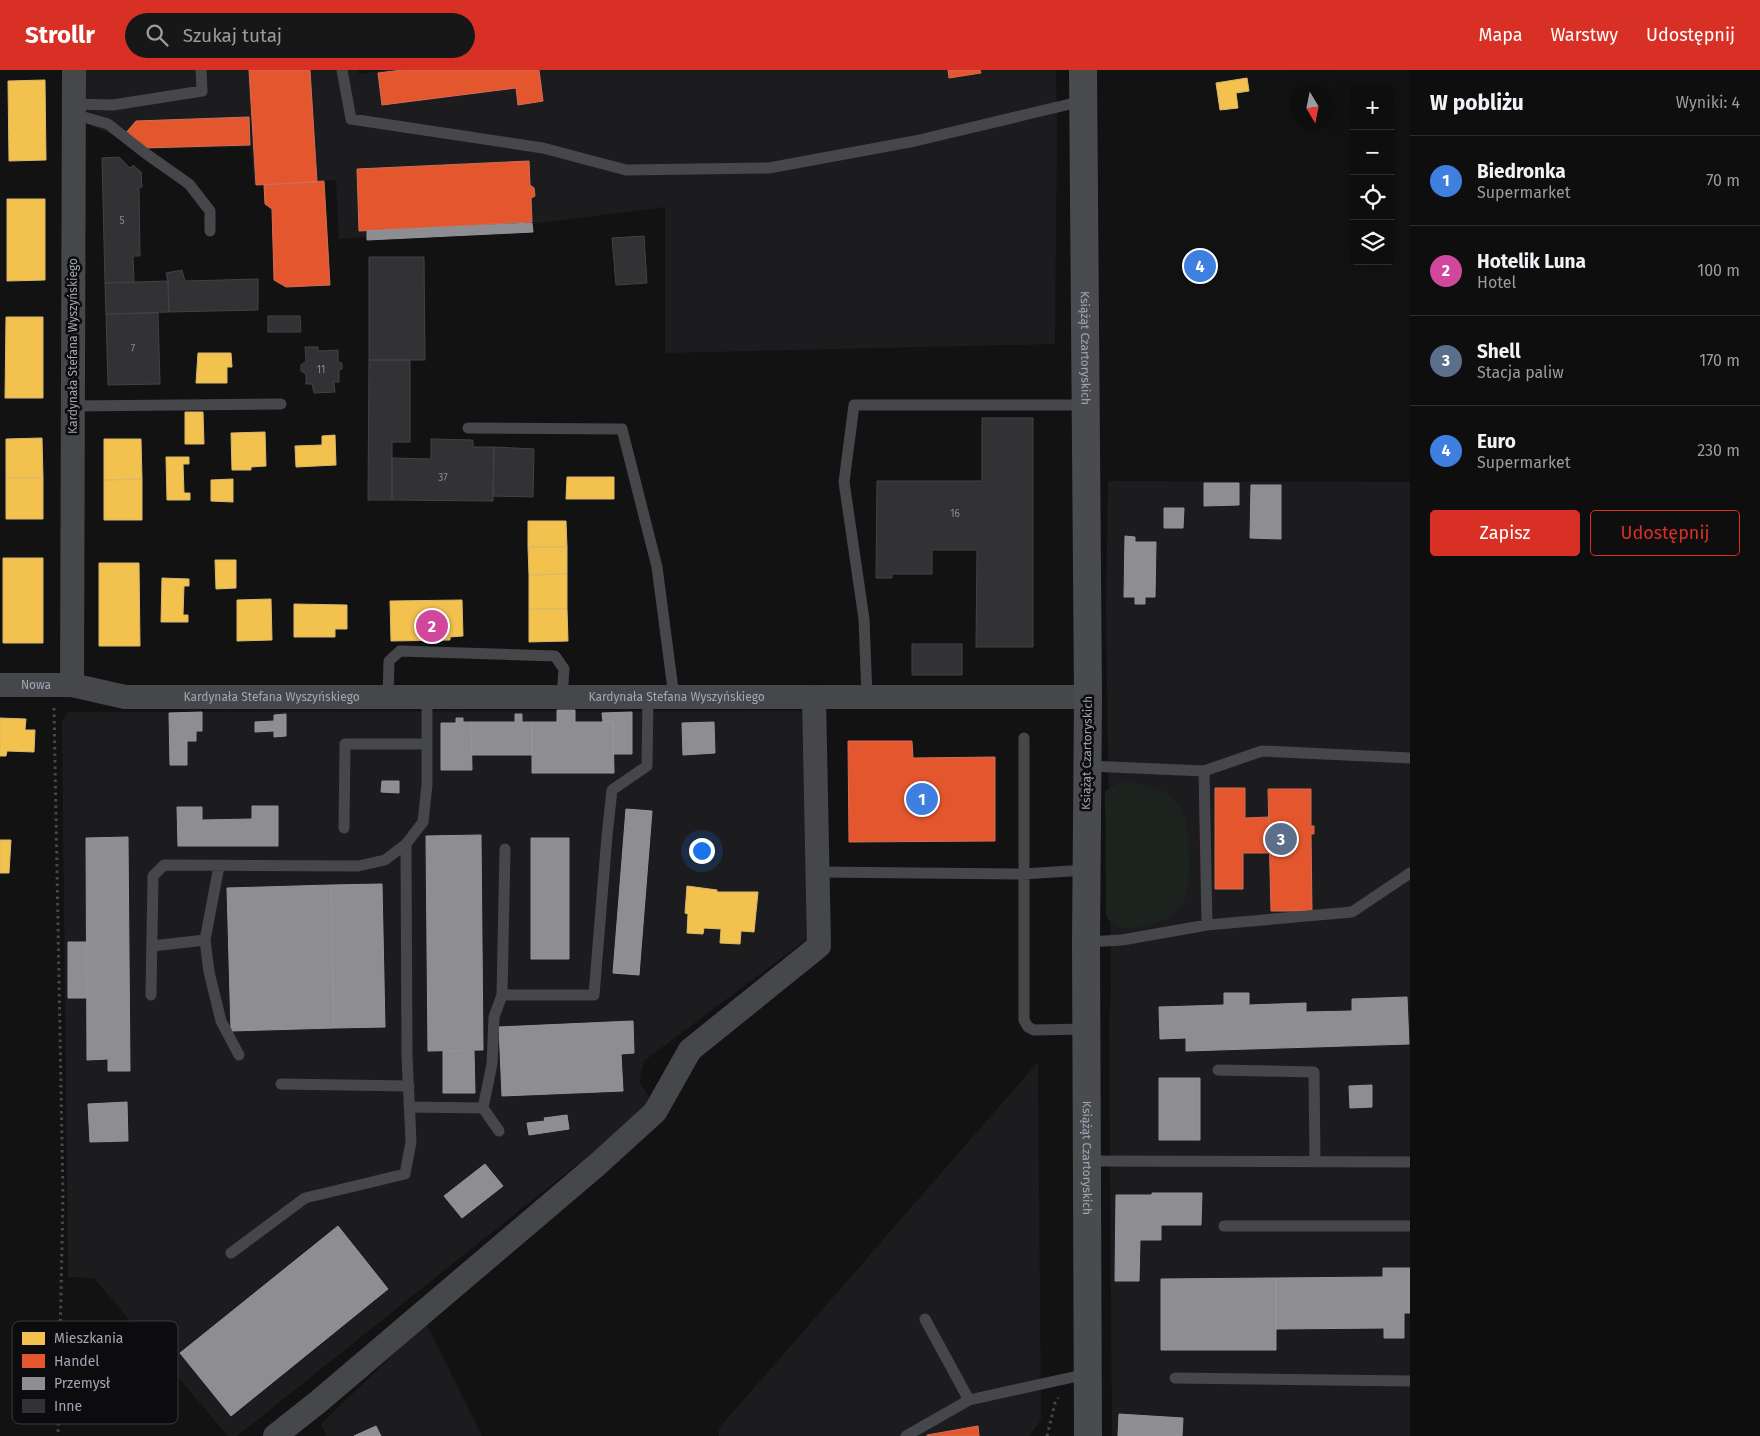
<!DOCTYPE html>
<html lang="pl">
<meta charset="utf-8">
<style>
body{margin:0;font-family:"Fira Sans",sans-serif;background:#171717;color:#f1f3f6}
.controls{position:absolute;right:15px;top:15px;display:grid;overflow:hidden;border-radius:5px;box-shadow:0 5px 20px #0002}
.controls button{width:45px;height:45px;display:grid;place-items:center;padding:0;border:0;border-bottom:1px solid #2e2e2e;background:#0e0e0e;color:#f1f3f6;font:25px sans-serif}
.compass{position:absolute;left:1290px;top:15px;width:45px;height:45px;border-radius:50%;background:#0e0e0e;box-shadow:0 5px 20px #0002;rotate:170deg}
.you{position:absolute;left:701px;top:780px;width:18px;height:18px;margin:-12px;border:4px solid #fff;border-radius:50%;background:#1a73e8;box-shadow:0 0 0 8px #1a73e833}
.badge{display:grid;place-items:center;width:32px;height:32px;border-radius:50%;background:#d93025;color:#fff;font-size:16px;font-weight:700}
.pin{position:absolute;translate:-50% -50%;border:2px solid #fff;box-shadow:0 1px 5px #0006}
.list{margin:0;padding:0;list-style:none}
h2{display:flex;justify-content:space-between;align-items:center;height:65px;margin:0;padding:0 20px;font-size:21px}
h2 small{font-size:16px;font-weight:400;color:#9b9c9e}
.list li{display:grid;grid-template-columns:32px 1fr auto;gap:15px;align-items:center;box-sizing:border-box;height:90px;padding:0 20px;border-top:1px solid #2e2e2e}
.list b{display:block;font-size:19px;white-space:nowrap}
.list p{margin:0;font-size:16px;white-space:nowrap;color:#9b9c9e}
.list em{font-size:16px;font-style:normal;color:#9b9c9e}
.actions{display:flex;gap:10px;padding:15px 20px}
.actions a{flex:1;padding:11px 0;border:1px solid #d93025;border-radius:5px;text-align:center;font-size:18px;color:#d93025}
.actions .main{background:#d93025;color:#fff}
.icon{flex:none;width:28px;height:28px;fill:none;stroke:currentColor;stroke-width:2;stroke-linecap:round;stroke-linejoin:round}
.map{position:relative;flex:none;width:1410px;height:1366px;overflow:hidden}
header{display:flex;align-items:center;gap:30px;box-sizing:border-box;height:70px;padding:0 25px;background:#d93025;color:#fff}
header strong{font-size:24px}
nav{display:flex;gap:28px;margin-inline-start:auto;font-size:18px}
.search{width:350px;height:45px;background:#171717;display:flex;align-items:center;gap:12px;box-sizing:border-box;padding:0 18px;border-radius:28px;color:#9b9c9e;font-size:19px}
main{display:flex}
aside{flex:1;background:#0e0e0e}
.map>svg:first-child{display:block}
.built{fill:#1c1c1e}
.green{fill:#1c221d}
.homes{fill:#f2c14e;stroke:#dab96c}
.shops{fill:#e4572e;stroke:#d06f56}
.industry{fill:#8d8d92;stroke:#93949c}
.building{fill:#323235;stroke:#404246}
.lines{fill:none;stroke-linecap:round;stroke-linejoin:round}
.path{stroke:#48484d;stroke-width:3;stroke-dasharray:2.5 4;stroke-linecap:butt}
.service{stroke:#46474b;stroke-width:11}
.minor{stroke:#46474b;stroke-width:24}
.secondary{stroke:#4a4b4f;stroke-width:28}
.labels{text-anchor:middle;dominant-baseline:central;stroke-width:5;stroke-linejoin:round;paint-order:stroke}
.number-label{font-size:10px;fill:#868994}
.street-label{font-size:12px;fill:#a2a6b3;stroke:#0c0c0e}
.key{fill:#0c0c0e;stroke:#393a40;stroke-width:1}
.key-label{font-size:14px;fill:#a2a6b3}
</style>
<header>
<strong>Strollr</strong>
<div class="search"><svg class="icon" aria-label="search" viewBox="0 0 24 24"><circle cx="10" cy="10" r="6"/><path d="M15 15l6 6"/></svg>Szukaj tutaj</div>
<nav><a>Mapa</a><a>Warstwy</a><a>Udostępnij</a></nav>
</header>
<main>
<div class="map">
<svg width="1410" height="1366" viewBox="0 0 1410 1366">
<rect width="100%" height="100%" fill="#121212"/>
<path class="built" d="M86,0H358L359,4L385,0H1056L1057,54L1055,274L665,283V137L531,154L339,169L336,110L254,115L251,77L144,79L85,53Z
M1108,411L1410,412V1366H1112L1109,950L1111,924L1106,538Z
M804,641L807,869L644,991L639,1011L653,1034L237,1366H228L94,1208L68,1207L62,651L68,642Z
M1038,992L1041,1350L1029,1366H719V1358Z
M426,1253L482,1366H326L321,1354Z"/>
<path class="green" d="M1129,712C1139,715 1153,716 1162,721C1191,737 1188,762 1189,790C1189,804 1190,823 1182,835C1170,854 1118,870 1106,846L1105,721L1119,713Z"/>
<path class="homes" d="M1247,8L1249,21L1236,23L1238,38L1220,40L1216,13Z
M45,10L46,90L9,91L8,11Z
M7,129H45V210L7,211Z
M6,247H43V328H5Z
M198,283H231L232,297H227V313H196Z
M185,342H203L204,374H185Z
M265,362L266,396L251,397V400H232L231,363Z
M335,365L336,395L296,397L295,376L322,375V366Z
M42,368L43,408H6V369Z
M104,369H141L142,409L104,410Z
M166,387H189V394H183L184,423H190V430H167Z
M567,407H614V429H566Z
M6,408H43V449H6Z
M142,409V450H104V410Z
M233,409V432L211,431V410Z
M528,451H566L567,477H528Z
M528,477H567V504L529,505Z
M3,488H43V573H3Z
M215,490H236V518L216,519Z
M99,493H139L140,576H99Z
M567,504V539H529V505Z
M162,508L189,509V516H184L183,545H188V552H161Z
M271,529L272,570L237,571V530Z
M462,530L463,566L450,567V570L391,571L390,531Z
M294,534L347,535V559H335V567H294Z
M529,539H567L568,571L529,572Z
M0,648L26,649L25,660H35L34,682L7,681L6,686H0Z
M0,770H11L9,803H0Z
M687,816L717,820V822H758L754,862L741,861L740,874L720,873L721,859L704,858L703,864L687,863L688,844L685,843Z"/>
<path class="shops" d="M249,0H310L317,112L256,115Z
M402,0H539L543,31L518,35L516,18L382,35L378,3Z
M948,0H980L981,3L949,8Z
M249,47L250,75L143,78L125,64L136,51Z
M529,91L530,115L534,118L535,126L531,128L532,152L359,161L357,99Z
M324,111L330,215L286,217L274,210L272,139L265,134L264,115Z
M848,671H912L913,688L995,687V771L849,772Z
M1215,718H1245V748L1269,747V783H1243V819H1215Z
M1268,719H1311V756H1314V764H1311L1312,841H1271Z
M978,1356L979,1366H927V1365Z"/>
<path class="industry" d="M532,153L533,162L367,170V161Z
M1204,413H1239V435L1204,436Z
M1251,415H1281V469L1250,468Z
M1164,438H1184L1183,458H1164Z
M1125,466L1135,467V472H1156L1155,527H1145V534H1135V527H1124Z
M557,640H575V652H613L614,703H532V652H557Z
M202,642V661H196V671H187V695H170L169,643Z
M632,642V684H613V652H603L602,643Z
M286,644V666L274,667V661L255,662V652L274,651V645Z
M515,644H522V652H532V685H472L471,652H515Z
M456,648H463V652H471L472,700H441V653H456Z
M714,652L715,683L683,685L682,653Z
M382,711H399V723L381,722Z
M252,736H278V776H178L177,737H202V750L252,749Z
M626,739L652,741L639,905L613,903Z
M481,765L483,980L428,981L426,766Z
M128,767L130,1001H108V989L87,990L86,768Z
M531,768H569V889H531Z
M382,814L385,957L334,958L331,815Z
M331,815L334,958L231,961L227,818Z
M68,872H86L87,928H68Z
M1224,923H1249V935L1306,933V942L1352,941V929L1407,927L1409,974L1186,981V968L1160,969L1159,937L1224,935Z
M633,951L634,983L621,984L623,1021L502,1026L499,957Z
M443,981H474L475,1023H443Z
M1159,1008H1200V1070H1159Z
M1372,1015V1037L1350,1038L1349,1016Z
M127,1032L128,1071L90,1072L88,1034Z
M567,1045L569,1059L529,1065L527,1053L545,1051L544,1048Z
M485,1094L503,1116L462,1148L444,1126Z
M1152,1123H1202L1201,1155H1161V1170H1140L1139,1211H1115L1116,1125H1152Z
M338,1156L388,1219L231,1346L180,1283Z
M1383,1198H1410V1243H1404V1268H1384V1258L1276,1259V1208L1383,1207Z
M1276,1208V1280H1161V1209Z
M1119,1344L1183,1348L1182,1366H1118Z
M376,1356L381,1366H354Z"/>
<path class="building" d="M119,87L130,98L133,95L141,102L142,117H139L140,186H133L134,212L105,213L102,88Z
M644,166L647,213L616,215L612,168Z
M369,187H424L425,290H369Z
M182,200L185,211L258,209V240L169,242L168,211L166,203Z
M168,211L169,242L106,244L105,213Z
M158,243L160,314L108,315L106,244Z
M268,246H300L301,262H268Z
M305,277H318V281L338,280V292L342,293V299L339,300V312H334L335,322L314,323L312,314H306V304L301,301V295L306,291Z
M369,290H410V372H392V430H368Z
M982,348H1033V577H976L977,480H932V504H892V508H876L877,411H982Z
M431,369L473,370V377H494L493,431L392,430V388L431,389Z
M494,377L534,379L533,427L493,426Z
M912,574H962V605H912Z"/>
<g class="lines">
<path class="path" d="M54,638L63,1127L58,1366
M1047,1366L1055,1333L1058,1328"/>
<path class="service" d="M342,0L351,49L543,78L626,100L769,98L915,71L1083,31
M74,34L113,35L202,21L201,0
M73,44L108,54L145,83L189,114L210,141V161
M72,336L281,334
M468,358L622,359L657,497L674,627
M388,627L389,591L400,581L555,586L564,599L562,627
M867,627L864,549L844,412L854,335H1085
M1024,668V950L1028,957L1034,960L1087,959
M1088,696L1204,701L1262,681L1410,688
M1204,701L1207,855
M344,758L345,674H427
M505,779L502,925H594L607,766L612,720L647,696L648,627
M818,802L1023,804L1086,800
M205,870L209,902L221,951L239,985
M1086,872L1122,870L1207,855L1352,842L1410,803
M152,876L205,870L219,796
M151,925L153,806L164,795L358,796L385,790L406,774L423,752L427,715V627
M1218,1000L1314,1002L1315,1092
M281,1014L409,1016
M409,1037L483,1038L499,1061
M483,1038L492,994L494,947L502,925
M1086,1091L1410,1092
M1224,1156H1410
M231,1183L305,1128L405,1104L411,1072L407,986L406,774
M925,1249L969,1330
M1175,1308L1410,1311
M906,1366L969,1330L1087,1304"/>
<g class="minor">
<path id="s1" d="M74,0L72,615L125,627H1088"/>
<path id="s2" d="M0,615H72"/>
<path d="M275,1366L318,1332L599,1093L655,1042L690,980L819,876L814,627"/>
</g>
<path class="secondary" id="s3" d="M1083,0L1088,627L1086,872L1088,1366"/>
</g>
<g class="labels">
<g class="number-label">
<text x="122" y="151">5</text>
<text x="133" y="279">7</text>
<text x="321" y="300">11</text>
<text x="443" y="408">37</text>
<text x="955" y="444">16</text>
</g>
<g class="street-label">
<text transform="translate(73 276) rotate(-90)">Kardynała Stefana Wyszyńskiego</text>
<text stroke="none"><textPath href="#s3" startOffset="278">Książąt Czartoryskich</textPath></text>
<text stroke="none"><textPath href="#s2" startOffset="36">Nowa</textPath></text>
<text stroke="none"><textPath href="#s1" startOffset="816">Kardynała Stefana Wyszyńskiego</textPath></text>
<text stroke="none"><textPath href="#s1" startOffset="1221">Kardynała Stefana Wyszyńskiego</textPath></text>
<text transform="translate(1087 683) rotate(-89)">Książąt Czartoryskich</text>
<text stroke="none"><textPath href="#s3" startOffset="1088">Książąt Czartoryskich</textPath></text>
</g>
</g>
<rect x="12" y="1251" width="166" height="103" rx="8" class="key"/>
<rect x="22" y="1262" width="23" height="13" fill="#f2c14e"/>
<rect x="22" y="1284" width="23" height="14" fill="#e4572e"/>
<rect x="22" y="1307" width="23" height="13" fill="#8d8d92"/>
<rect x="22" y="1329" width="23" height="14" fill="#323235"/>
<g class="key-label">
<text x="54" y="1273">Mieszkania</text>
<text x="54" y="1296">Handel</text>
<text x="54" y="1318">Przemysł</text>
<text x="54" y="1341">Inne</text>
</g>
</svg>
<div class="controls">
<button>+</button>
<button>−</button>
<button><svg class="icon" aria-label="locate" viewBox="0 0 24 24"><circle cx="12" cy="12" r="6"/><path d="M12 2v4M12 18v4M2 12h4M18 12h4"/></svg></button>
<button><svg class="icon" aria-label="layers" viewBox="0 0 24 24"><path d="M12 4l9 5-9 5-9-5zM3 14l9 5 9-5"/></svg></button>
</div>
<svg class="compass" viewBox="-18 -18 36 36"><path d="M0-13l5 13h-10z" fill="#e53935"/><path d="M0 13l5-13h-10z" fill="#9b9c9e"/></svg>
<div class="you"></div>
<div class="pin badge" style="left:922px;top:729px;background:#3f7fe0">1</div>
<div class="pin badge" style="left:432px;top:556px;background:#d1479c">2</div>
<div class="pin badge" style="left:1281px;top:769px;background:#5c6f8a">3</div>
<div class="pin badge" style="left:1200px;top:196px;background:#3f7fe0">4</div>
</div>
<aside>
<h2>W pobliżu<small>Wyniki: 4</small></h2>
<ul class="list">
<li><span class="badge" style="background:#3f7fe0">1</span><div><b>Biedronka</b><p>Supermarket</p></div><em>70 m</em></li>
<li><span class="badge" style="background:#d1479c">2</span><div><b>Hotelik Luna</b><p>Hotel</p></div><em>100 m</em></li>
<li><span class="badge" style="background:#5c6f8a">3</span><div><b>Shell</b><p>Stacja paliw</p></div><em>170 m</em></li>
<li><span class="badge" style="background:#3f7fe0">4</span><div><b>Euro</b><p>Supermarket</p></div><em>230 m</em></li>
</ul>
<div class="actions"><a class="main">Zapisz</a><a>Udostępnij</a></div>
</aside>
</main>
